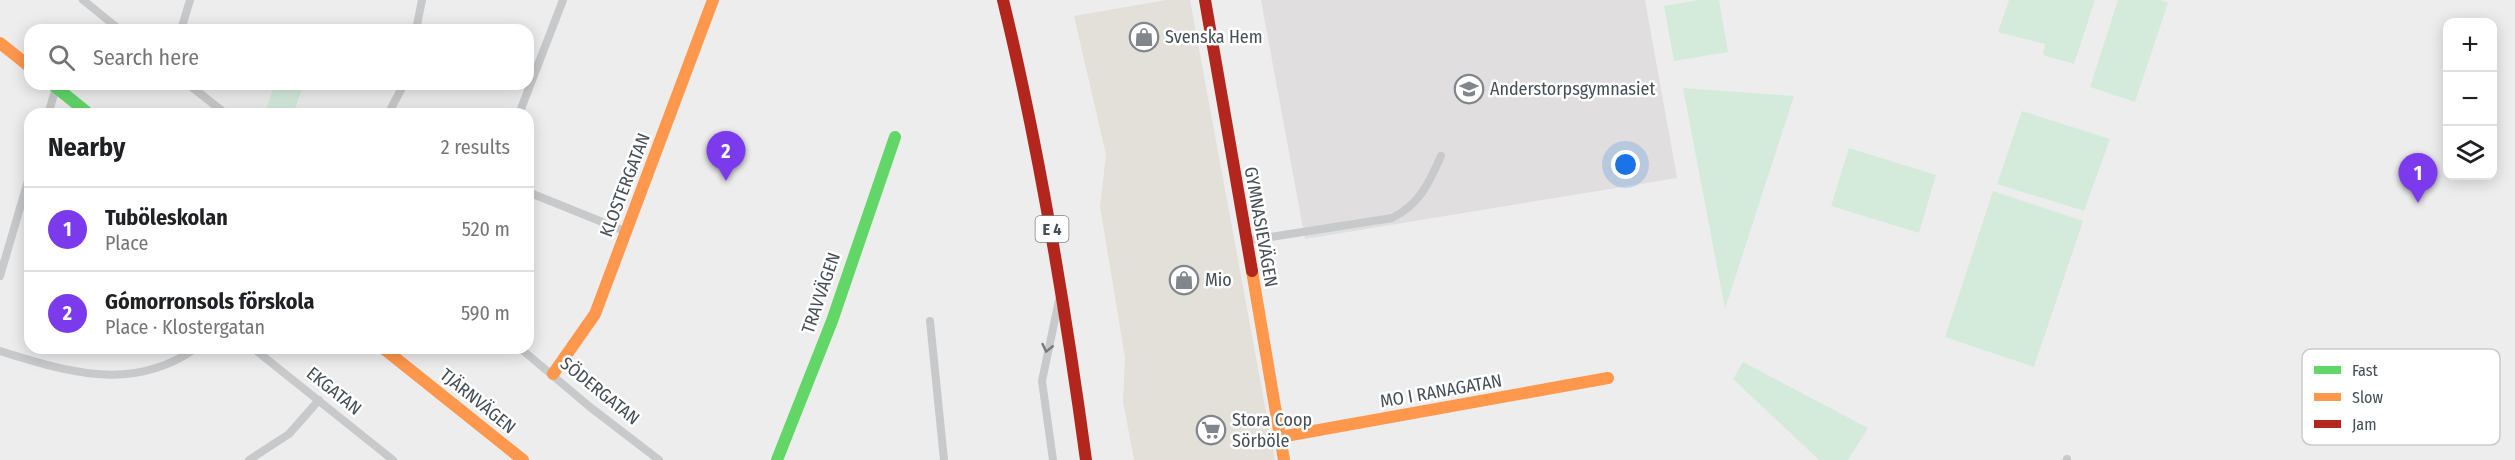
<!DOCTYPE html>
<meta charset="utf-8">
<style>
body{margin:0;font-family:"Fira Sans Condensed",sans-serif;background:#f6f6f6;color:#202124}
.controls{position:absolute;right:18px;top:18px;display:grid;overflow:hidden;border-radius:12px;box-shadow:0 3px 15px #0003}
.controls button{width:54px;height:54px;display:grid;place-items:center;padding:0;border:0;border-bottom:2px solid #e0e0e0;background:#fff;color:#202124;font:30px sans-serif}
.you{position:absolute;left:1626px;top:165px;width:21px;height:21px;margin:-15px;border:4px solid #fff;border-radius:50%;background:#1a73e8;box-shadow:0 0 0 9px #1a73e833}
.badge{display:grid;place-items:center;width:39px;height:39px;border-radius:50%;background:#7c3aed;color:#fff;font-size:20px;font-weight:700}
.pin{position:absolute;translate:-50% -50px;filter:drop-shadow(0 2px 3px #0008)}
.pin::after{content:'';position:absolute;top:32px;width:21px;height:18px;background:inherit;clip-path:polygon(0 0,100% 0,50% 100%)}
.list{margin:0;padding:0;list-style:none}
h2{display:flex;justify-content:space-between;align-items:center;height:78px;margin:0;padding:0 24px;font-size:26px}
h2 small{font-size:20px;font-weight:400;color:#757577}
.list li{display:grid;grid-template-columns:39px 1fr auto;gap:18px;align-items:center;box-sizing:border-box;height:84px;padding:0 24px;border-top:2px solid #e0e0e0}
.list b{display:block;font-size:22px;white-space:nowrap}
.list p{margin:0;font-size:20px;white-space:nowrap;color:#757577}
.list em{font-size:20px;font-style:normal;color:#757577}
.icon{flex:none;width:33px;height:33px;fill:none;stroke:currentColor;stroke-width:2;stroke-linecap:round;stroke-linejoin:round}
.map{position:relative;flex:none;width:2515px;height:460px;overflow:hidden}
.search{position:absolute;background:#fff;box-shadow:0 3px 15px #0003;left:24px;top:24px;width:510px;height:66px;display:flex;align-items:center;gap:15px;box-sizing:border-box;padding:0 21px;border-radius:18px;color:#757577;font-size:22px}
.panel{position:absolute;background:#fff;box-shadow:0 3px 15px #0003;left:24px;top:108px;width:510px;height:246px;border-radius:18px}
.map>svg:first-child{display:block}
.commercial{fill:#e3e0da}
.education{fill:#e0dede}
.green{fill:#d4ebdc}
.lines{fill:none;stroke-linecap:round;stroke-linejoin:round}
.street{stroke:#c8c9cb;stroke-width:8}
.fast{stroke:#63d668;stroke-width:12}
.slow{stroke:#ff974d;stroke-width:12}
.jam{stroke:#b3261e;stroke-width:12}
.oneway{stroke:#747a80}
.labels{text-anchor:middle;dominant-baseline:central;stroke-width:5;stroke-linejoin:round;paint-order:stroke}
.shield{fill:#fff;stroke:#7e8489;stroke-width:1.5}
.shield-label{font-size:16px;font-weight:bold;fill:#464f57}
.poi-label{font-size:18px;fill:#464f57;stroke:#fff;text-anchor:start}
.street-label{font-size:18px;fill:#464f57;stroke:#fff}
.key{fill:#fff;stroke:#c8cacd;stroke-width:1.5}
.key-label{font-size:16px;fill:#464f57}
</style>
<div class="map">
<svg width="2515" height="460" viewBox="0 0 2515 460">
<rect width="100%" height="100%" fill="#eeeded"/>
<path class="commercial" d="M1166,0H1190L1275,460H1134L1123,401L1125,358L1100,206L1106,155L1074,16Z"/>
<path class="education" d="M1261,0H1645L1677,178L1305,239Z"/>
<path class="green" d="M1698,0H1719L1728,52L1674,61L1664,6Z
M2009,0H2095L2074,64L2043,55L2045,44L1998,32Z
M2118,0H2160L2168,3L2135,102L2090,87Z
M275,84H304L293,114H264Z
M1683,88L1794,96L1725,309Z
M2022,111L2110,139L2084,211L1997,184Z
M1849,148L1936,175L1919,233L1831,206Z
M1993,191L2083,221L2034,367L1945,337Z
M1743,362L1868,428L1848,460H1819L1733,379Z"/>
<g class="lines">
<path class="street" d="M83,0L120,30
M181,30L190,0
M416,30L422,0
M188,84L226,114
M48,114L56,88
M388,114L404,84
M519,114L563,0
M528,192L627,232
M1245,241L1392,218C1420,204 1429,183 1441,156
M0,276L30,174
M930,321L944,460
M253,348L393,460
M520,348L590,407L659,460
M0,351C67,372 133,393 196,348
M2067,459V460
M249,460L289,434L319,400
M1053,460L1042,381L1059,300"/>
<path class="fast" d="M52,84L89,114
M777,460L832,321L895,137"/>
<path class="slow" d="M0,43L30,67
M1252,271L1284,460
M383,348L523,460
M553,374L595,314L713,0
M1280,437L1608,378"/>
<path class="jam" d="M1003,0C1040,152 1065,305 1086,460
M1205,0L1252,271"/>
</g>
<defs><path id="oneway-chevron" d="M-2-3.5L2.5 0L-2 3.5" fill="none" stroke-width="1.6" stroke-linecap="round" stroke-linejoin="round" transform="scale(1.5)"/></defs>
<use class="oneway" href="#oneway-chevron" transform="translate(1047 348) rotate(103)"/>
<defs>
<g id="shop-ring" transform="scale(1.5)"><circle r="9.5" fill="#fff" stroke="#81868c" stroke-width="1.5"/><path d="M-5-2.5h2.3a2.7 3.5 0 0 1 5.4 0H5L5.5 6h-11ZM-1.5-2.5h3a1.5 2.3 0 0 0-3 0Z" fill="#81868c"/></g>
<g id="school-ring" transform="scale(1.5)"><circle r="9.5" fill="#fff" stroke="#81868c" stroke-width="1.5"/><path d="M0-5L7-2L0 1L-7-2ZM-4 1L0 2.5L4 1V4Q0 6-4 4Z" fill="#81868c"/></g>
<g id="supermarket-ring" transform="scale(1.5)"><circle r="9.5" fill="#fff" stroke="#81868c" stroke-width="1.5"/><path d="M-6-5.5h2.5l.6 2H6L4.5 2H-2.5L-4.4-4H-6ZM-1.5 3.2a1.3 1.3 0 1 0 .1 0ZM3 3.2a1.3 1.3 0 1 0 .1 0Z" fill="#81868c"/></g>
</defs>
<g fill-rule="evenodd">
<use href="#shop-ring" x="1144" y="37"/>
<use href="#school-ring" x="1469" y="89"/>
<use href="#shop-ring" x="1184" y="280"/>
<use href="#supermarket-ring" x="1211" y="430"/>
</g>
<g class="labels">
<rect class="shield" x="1035.5" y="216" width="33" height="26" rx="4.5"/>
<g class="shield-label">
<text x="1052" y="229">E 4</text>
</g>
<g class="poi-label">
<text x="1165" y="37">Svenska Hem</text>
<text x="1490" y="89">Anderstorpsgymnasiet</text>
<text x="1205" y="280">Mio</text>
<text x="1232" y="420">Stora Coop<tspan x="1232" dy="21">Sörböle</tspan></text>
</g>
<g class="street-label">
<text transform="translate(625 185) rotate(-69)">KLOSTERGATAN</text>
<text transform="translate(1261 227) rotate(80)">GYMNASIEVÄGEN</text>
<text transform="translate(821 293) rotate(-71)">TRAVVÄGEN</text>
<text transform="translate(334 391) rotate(39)">EKGATAN</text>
<text transform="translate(600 391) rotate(39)">SÖDERGATAN</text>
<text transform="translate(1441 391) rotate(-10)">MO I RANAGATAN</text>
<text transform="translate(478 401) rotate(39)">TJÄRNVÄGEN</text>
</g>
</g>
<rect x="2302" y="349" width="198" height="96" rx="9" class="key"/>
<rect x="2314" y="366" width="27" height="8" fill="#63d668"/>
<rect x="2314" y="393" width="27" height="8" fill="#ff974d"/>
<rect x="2314" y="420" width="27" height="8" fill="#b3261e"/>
<g class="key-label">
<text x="2352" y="376">Fast</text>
<text x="2352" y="403">Slow</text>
<text x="2352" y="430">Jam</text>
</g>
</svg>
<div class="controls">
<button>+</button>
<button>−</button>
<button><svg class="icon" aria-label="layers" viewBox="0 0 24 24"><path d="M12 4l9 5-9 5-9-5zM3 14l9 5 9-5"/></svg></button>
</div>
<div class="you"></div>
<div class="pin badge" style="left:2418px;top:203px">1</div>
<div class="pin badge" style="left:726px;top:181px">2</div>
<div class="search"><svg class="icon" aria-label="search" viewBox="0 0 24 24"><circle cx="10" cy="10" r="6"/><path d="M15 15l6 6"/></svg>Search here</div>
<section class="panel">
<h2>Nearby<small>2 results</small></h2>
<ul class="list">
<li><span class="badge">1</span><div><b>Tuböleskolan</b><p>Place</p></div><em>520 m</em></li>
<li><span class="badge">2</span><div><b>Gómorronsols förskola</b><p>Place · Klostergatan</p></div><em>590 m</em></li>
</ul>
</section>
</div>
